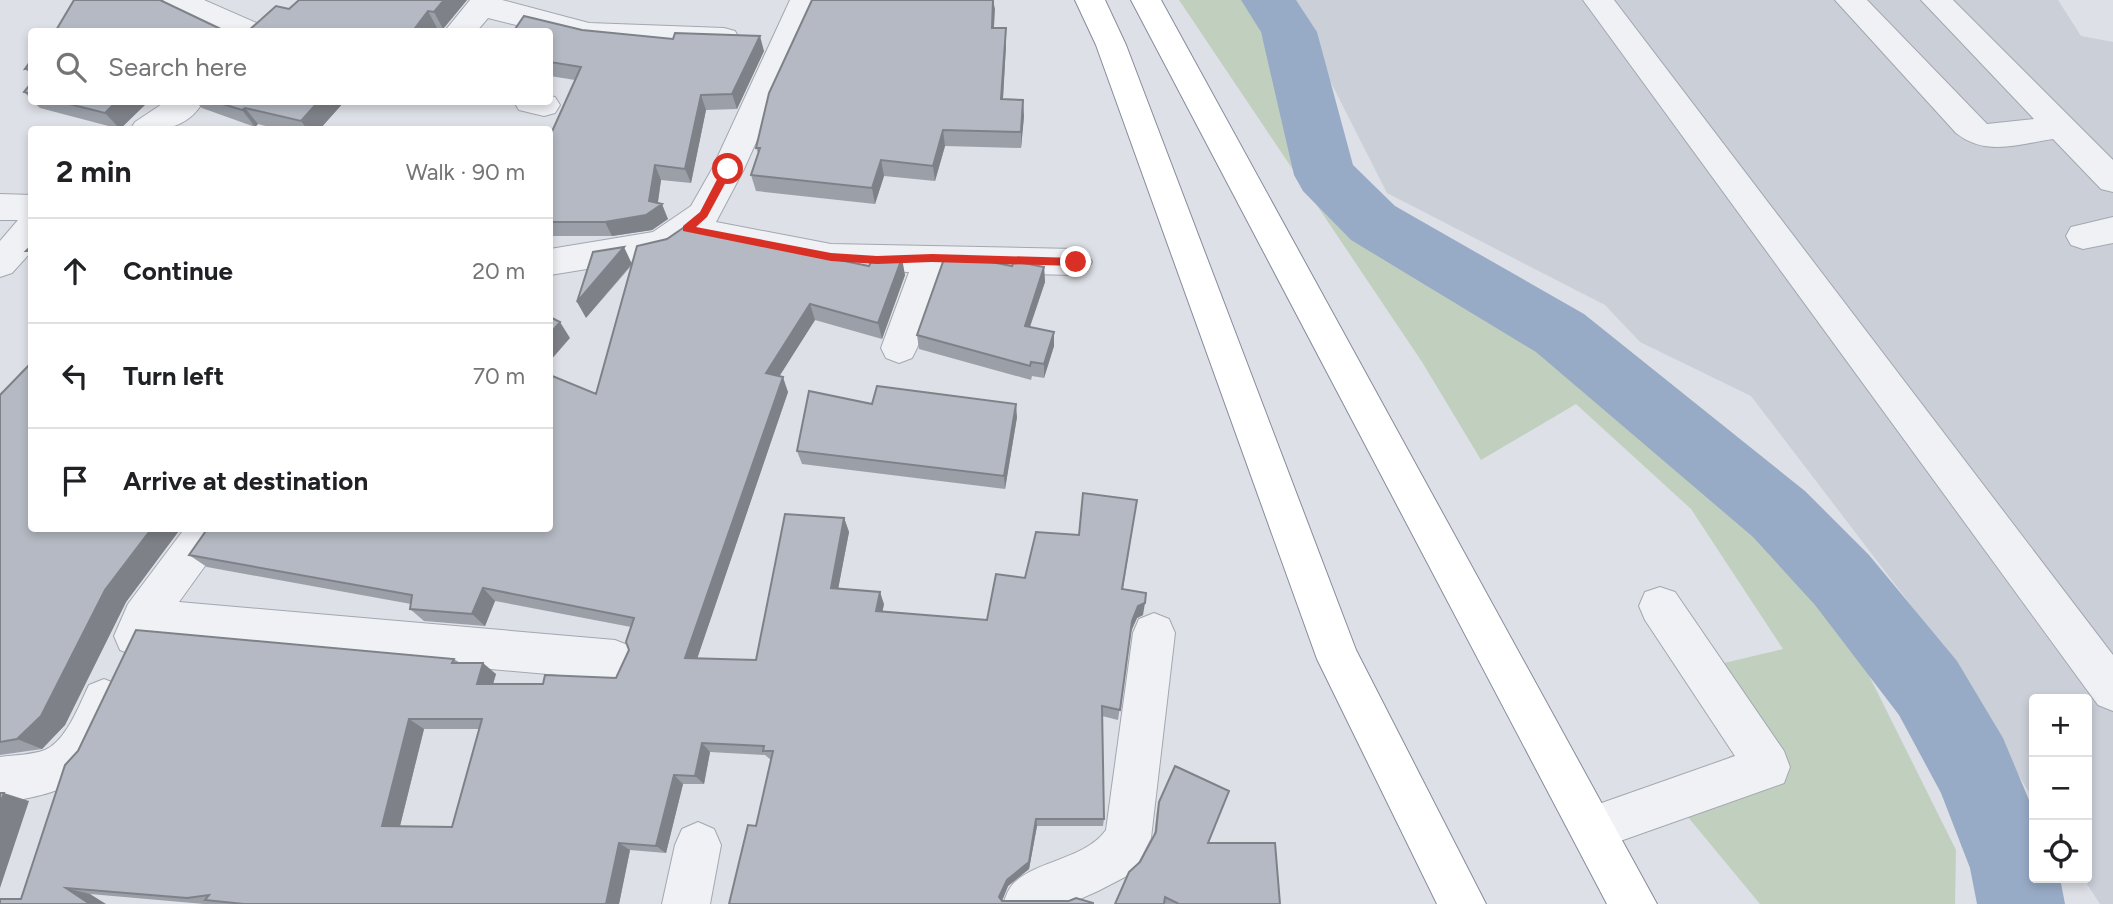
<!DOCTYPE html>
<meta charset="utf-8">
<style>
body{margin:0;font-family:Figtree,sans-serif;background:#f6f6f6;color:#202124}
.controls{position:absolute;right:21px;bottom:21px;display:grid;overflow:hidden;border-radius:7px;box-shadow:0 4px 10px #0003}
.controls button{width:63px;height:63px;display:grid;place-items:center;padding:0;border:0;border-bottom:2px solid #e0e0e0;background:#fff;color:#202124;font:35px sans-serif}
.stop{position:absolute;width:21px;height:21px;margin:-16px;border:5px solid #d93025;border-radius:50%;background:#fff}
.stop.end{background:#d93025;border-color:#fff;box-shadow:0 2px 7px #0008}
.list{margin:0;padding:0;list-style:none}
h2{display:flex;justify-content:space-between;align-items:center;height:91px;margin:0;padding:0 28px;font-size:30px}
h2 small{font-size:23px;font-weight:400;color:#757577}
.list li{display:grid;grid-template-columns:46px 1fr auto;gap:21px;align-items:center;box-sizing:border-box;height:105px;padding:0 28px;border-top:2px solid #e0e0e0}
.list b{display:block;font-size:26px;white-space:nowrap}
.list em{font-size:23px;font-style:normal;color:#757577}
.icon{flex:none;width:38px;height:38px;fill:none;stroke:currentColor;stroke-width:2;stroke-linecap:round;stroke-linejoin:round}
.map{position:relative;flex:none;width:2113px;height:904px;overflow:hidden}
.search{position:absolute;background:#fff;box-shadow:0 4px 10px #0003;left:28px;top:28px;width:525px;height:77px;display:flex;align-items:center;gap:18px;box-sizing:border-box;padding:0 24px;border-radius:7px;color:#757577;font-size:26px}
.panel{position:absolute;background:#fff;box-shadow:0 4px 10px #0003;left:28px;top:126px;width:525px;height:406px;border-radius:7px}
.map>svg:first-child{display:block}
.built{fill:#cbcfd8}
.green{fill:#c1d0be}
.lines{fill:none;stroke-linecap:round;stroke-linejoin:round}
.river{fill:#98abc6;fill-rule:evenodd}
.minor-casing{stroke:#a3a7b0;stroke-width:2}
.highway-casing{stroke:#858c9c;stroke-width:2}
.minor{fill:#eff1f5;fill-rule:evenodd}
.highway{fill:#fff;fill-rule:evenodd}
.wall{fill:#9b9fa8;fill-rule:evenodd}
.shaded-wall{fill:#7e8288}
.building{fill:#b4b9c3;stroke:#7e8288;stroke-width:2;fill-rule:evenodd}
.route{fill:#d93025}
</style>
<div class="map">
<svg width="2113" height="904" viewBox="0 0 2113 904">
<rect width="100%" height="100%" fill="#dde0e6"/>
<path class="built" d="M1289,0H2058L2081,36L2113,42V904H2100L2083,878H2087V699H2034V800L1920,617L1751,396L1640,342L1605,305L1387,193Z"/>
<path class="green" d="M1179,0H1251L1302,166L1390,242L1632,373L1802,541L1956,850L1955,904H1760L1668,793L1739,751L1720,664L1783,649L1691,509L1576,404L1481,460L1422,362Z"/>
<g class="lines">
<path class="river" d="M1241,0H1296L1317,32L1353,165L1395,206L1584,314L1805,491L1869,555L1957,661L2003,738L2034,812V878H2060L2065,904H1977L1970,868L1941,793L1899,715L1815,605L1753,537L1536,352L1351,240L1303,191L1294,175L1261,32Z"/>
<g class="minor-casing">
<path id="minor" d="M163,0H204L261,25L265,32H223L168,7Z
M470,0H502L589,23L724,28L735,31L739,38L735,45L724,48L589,43L488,18L476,32H444Z
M790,0H820L744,169L716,222L831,244L1075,249L1087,253L1092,262L1087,271L1075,275L944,272L917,348L912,358L899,363L886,358L881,348L909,272L831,270L689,242L673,253L661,257L550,275V249L653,232L691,206L712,169Z
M1583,0H1614L2113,655V711L2098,705Z
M1835,0H1867L1987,124L2034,119L1921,0H1953L2113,160V192L2101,189L2053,139C2018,144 1986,157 1956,133Z
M550,96L555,97L560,105L555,113L544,116L519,110L514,102H550Z
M165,102H203C186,131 159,130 130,130L135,122Z
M0,194L32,195V251L12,273L0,277V241L18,220H0Z
M2113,217V243L2083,249L2071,245L2066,236L2071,227Z
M185,528H229L223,541L179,602L615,640L630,646L636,660L630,674L615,680L155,639L150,650L135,656L120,650L114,636L128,604Z
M1660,587L1675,592L1784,751L1790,767L1784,783L1592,851L1576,844L1569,828L1576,812L1735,756L1645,620L1639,606L1645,592Z
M1154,613L1169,619L1175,633L1151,838L1136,867L1125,877L1098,891L1069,904H1003C1005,899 1007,892 1010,888C1028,861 1084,861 1106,830L1133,633L1139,619Z
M104,679L119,685L126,700C93,777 85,790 0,803V757C14,755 31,755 45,750C67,740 79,705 89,685Z
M698,822L714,829L721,845L710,904H662L675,845L682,829Z"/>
</g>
<g class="highway-casing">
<path id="highway" d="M1075,0H1105L1126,45L1356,650L1486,904H1437L1317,659L1096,45Z
M1131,0H1161L1657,904H1607Z"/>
</g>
<use href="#minor" class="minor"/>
<use href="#highway" class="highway"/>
</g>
<path class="wall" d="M299,0H467L443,29L289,9Z
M842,0H994V28L1006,45L1003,99L1024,116L1021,148L945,146L935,181L884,176L875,204L756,191L751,175L758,153L756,148Z
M582,30L764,51L737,109L706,110L691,183L661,180L658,203L668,219L652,230L612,236H550V136L575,80L550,76V32Z
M32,59V75L25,69Z
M32,82V100L24,92Z
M33,102H148L120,129L40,108Z
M196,102H344L319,130H281L258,124L255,127L202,108Z
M632,264L905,275L882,339L815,320L779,376L788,392L697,658L756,660L844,518L849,532L838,589L884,604L882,612L987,620L1025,578L1079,535L1137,500L1123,589L1143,615L1137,618L1131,632L1118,720L1102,716L1104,819L1103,826H1037L1029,869L1008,886L1002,901L1093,903L729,904L756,826L771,760L765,755L710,752L704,784H683L666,853L630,850L619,904H204L90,894L21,899L454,659L460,663L496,674L493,684H543L616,678L629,650L631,627L495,601L485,626L424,621L410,609L411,604L207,567L189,555L550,528L596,394L632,265L586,318ZM424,729H479L452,827L400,826Z
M1012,266L1044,267L1045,282L1030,327L1054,332V346L1044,378L1032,376L1031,380L919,349L917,335Z
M0,395L32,528H181L126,602L65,725L42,749L0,755Z
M1017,417L1005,489L802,464L797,451Z
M1159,802L1208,843L1280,904H1115L1140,862L1154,836L1157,810Z"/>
<path class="shaded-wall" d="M444,0H467L443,29L434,12Z
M993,0L995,9L993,44L992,28Z
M428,11L437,28L435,32H412Z
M1006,28V45L1002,115L1001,99Z
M760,36L764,51L737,109L732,94Z
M701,95L706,110L691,183L685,169Z
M1023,100L1024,116L1021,148V132Z
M116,102H148L120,129L105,113Z
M318,102H344L319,130H308L301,121Z
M245,108L258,124L255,127L242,110Z
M943,130L945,146L935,181L933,166Z
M881,160L884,176L875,204L872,188Z
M655,165L661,180L657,207L662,204L668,219L652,230L612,236L605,222L649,201Z
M624,247L632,264L586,318L577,302Z
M902,258L905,275L882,339L878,323Z
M1044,267L1045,282L1025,341V326Z
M810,304L815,320L772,388L766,373Z
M560,322L570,338L550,361V334Z
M1054,332V346L1044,378V364Z
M783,377L788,392L694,668L685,658Z
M1016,404L1017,417L1005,489L1004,476Z
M844,518L849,532L836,600L831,588Z
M152,528H181L126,602L65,725L42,749L17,739L105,590Z
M483,588L495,601L485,626L472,614Z
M880,592L884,604L880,623L876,611Z
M1145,603L1143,615L1137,618L1130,633L1132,621L1138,606Z
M483,663L496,674L490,694L477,684Z
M409,719L424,729L398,834L382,826Z
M702,743L710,752L704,784L695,776Z
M674,775L683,784L666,853L656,846Z
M4,793L29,801L0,888V804Z
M1036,819L1037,826L1029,869L1008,886L1001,903L999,897Z
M619,843L630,850L619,904H606Z
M66,888L90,894L106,904H90Z"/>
<path class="building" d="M74,0H160L227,32H55Z
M299,0H444L434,12L428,11L412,32H247L276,6L289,9Z
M812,0H993L992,28H1006L1001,99L1023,100L1021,132L943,130L933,166L881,160L872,188L751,175L760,148H756L769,93Z
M524,16L582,30L673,39L675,33L760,36L732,94L701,95L685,169L655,165L649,201L662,204L646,215L605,222H550V136L581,67L550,62V32H513Z
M32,59V68L25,69Z
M32,82V94L24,92Z
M61,102H116L105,113Z
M216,102H318L301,121L245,108L242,110Z
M683,228L869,266L873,258H902L878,323L810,304L766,373L783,377L685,658L756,660L785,514L844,518L831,588L880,592L876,611L987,620L996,574L1025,578L1036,532L1079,535L1083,493L1137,500L1122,589L1146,593L1145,603L1138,606L1132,621L1120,710L1102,706L1104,819H1036L1029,862L1007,880L999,897L1002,901H1069L1076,898L1093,903V904H729L748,825L756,826L773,751H763L764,746L702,743L695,776L674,775L656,846L619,843L606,904H244L205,900L209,895L187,898L66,888L90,904H0V899H21L65,765L78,751L136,630L454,659L452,663H483L477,684H543L545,675L616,678L629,650L626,642L634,618L483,588L472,614L410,609L412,595L189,555L208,528H550V375L596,394L637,246L667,239ZM409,719H482L452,827L382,826Z
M32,245V251H26Z
M624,247L577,302L593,252Z
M944,259L981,260L1012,266L1014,261L1044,267L1025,326L1054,332L1044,364L1031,362L1030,366L917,335Z
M550,317L560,322L550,334Z
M32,362V528H152L105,590L41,716L17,739L0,742V395Z
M877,386L1016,404L1004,476L797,451L809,391L872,404Z
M1175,766L1229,791L1208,843H1275L1280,904H1179L1165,897L1164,904H1115L1129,872L1140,862L1156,832L1159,802Z
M0,793H4L0,804Z"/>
<path class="route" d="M728,165L733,169L707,217L696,227L831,253L877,256L932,254L1076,258L1081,262L1076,266L932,262L877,264L831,261L683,231V226L700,212L724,166Z"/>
</svg>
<div class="controls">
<button>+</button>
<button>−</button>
<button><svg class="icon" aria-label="locate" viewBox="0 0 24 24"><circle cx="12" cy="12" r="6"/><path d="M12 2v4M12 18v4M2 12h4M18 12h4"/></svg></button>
</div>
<div class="stop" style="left:728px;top:169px"></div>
<div class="stop end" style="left:1076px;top:262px"></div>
<div class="search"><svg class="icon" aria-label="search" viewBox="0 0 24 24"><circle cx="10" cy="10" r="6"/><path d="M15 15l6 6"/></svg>Search here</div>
<section class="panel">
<h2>2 min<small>Walk · 90 m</small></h2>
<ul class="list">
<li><svg class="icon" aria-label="ahead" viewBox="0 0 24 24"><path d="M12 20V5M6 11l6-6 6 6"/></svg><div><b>Continue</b></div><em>20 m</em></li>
<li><svg class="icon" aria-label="left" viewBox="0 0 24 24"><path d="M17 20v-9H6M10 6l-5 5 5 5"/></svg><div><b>Turn left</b></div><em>70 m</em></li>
<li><svg class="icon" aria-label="arrive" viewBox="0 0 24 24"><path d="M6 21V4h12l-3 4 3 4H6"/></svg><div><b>Arrive at destination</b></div></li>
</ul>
</section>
</div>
